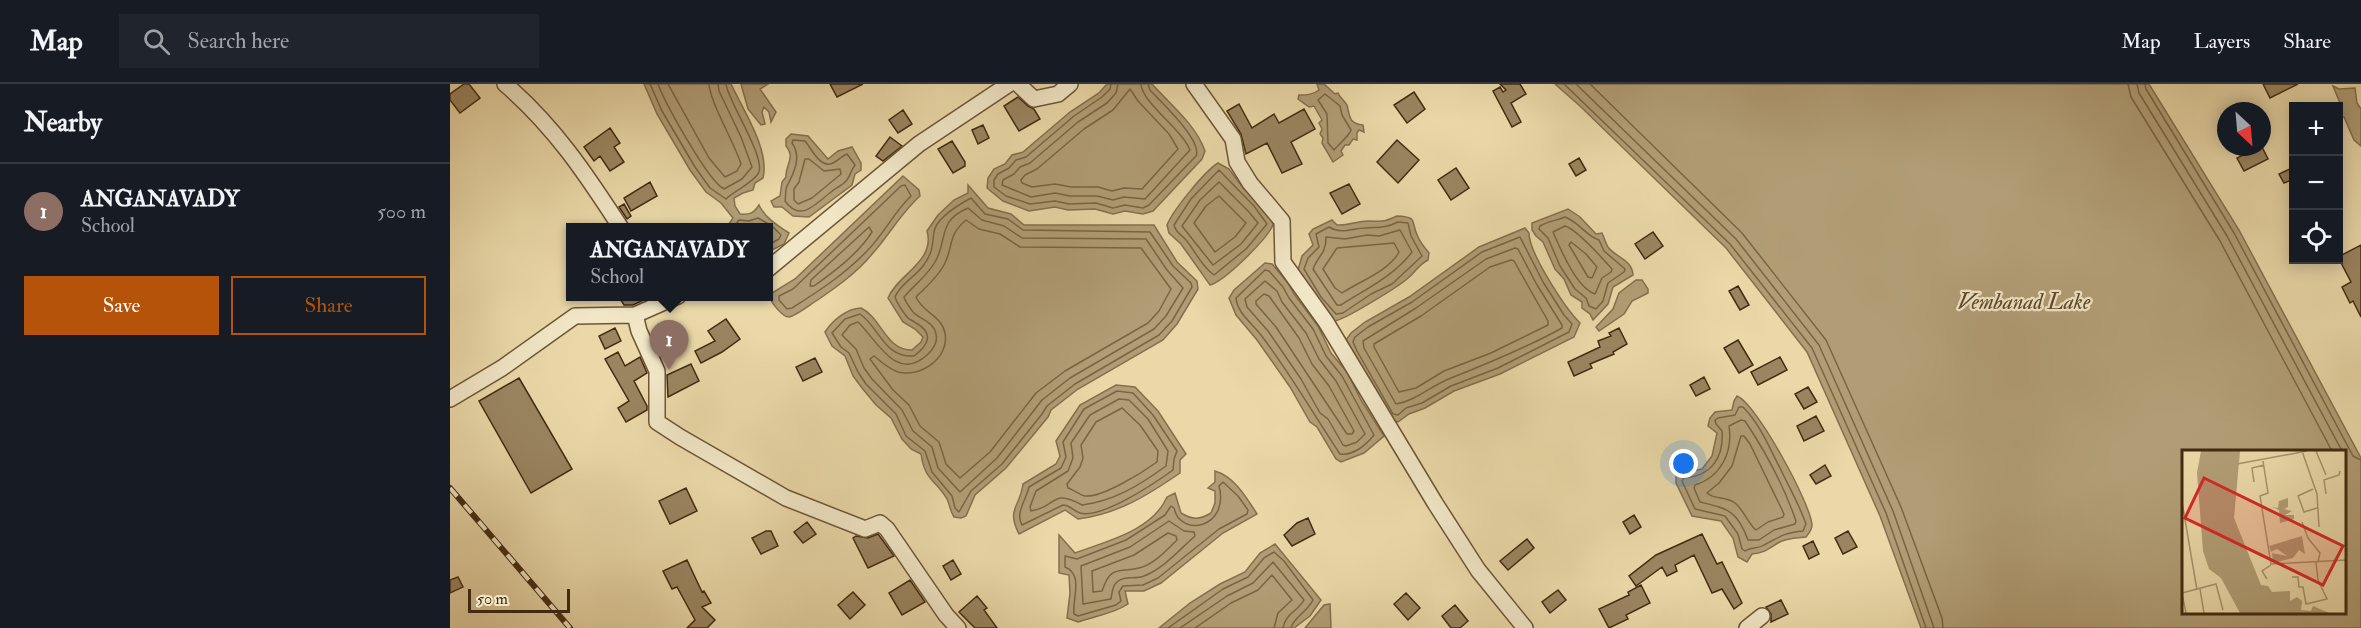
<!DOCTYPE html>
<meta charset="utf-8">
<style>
body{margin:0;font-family:"IM FELL Double Pica",serif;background:#20242c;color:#f1f3f6}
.controls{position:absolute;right:18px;top:18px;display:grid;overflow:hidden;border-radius:0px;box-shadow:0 3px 15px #0003}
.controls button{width:54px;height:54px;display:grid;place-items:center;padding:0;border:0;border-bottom:2px solid #363941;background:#171b24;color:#f1f3f6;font:30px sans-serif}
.compass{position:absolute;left:1767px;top:18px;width:54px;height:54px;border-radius:50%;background:#171b24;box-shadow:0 3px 15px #0003;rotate:154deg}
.scale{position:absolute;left:18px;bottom:15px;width:102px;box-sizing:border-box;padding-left:6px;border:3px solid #432b11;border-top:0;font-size:16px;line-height:21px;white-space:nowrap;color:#432b11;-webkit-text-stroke:4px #f1e6c6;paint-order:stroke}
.you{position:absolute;left:1234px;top:380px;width:21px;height:21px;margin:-15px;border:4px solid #fff;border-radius:50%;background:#1a73e8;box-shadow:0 0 0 9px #1a73e833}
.badge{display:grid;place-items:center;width:39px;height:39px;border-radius:50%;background:#b45309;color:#fff;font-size:20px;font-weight:700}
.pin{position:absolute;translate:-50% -50px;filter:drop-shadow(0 2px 3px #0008)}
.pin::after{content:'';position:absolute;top:32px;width:21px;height:18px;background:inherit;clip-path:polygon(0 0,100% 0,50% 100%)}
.popup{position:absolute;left:116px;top:139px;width:207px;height:78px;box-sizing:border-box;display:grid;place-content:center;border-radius:0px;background:#171b24;filter:drop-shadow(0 2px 4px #0005);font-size:20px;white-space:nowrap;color:#9ea1a6}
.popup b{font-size:22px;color:#f1f3f6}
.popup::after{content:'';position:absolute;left:50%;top:100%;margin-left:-12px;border:12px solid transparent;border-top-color:#171b24}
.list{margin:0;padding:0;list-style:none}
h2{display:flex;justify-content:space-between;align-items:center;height:78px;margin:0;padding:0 24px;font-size:26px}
h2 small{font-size:20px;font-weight:400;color:#9ea1a6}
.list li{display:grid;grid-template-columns:39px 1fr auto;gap:18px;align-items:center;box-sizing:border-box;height:96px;padding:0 24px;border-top:2px solid #363941}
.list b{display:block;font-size:22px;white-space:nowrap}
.list p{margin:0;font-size:20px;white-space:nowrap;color:#9ea1a6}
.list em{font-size:20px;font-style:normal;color:#9ea1a6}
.actions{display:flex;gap:12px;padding:18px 24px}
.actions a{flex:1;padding:14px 0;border:2px solid #b45309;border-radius:0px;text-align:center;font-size:21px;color:#b45309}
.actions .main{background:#b45309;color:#fff}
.icon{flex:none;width:33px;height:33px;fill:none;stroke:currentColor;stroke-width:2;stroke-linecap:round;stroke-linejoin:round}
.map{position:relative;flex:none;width:1911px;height:544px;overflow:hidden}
header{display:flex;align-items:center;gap:36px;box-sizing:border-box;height:84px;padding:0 30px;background:#171b24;border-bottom:2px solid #363941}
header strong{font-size:28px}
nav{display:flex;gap:33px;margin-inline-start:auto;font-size:21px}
.search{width:420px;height:54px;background:#20242c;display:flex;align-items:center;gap:15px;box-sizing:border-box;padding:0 21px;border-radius:0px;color:#9ea1a6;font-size:22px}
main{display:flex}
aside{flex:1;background:#171b24}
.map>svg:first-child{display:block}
.water{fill:#b19d75;stroke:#856f4d;stroke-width:1.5;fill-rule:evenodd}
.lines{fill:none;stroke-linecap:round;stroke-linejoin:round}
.shore{stroke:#7a6443;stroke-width:1.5}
.building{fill:#9a8560;stroke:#432b11;stroke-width:1.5}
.minor-casing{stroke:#6d5637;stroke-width:18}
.minor{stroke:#f1e6c6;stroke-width:15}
.rail-casing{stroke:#432b11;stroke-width:6}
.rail{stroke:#f1e6c6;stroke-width:4;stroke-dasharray:11;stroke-linecap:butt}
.labels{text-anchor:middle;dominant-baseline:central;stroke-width:4.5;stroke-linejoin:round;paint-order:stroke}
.water-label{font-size:22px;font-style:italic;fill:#5e482a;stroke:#f1e6c6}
.inset-river{fill:none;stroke:#b19d75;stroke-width:3}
.inset-road{fill:none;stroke:#a7936c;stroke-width:1.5}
.view{fill:#d62828;fill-opacity:0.15;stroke:#d62828;stroke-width:3}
.inset-edge{fill:none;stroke:#432b11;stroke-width:3}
</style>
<header>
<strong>Map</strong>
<div class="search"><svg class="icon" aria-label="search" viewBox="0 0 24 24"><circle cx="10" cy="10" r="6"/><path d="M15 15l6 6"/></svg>Search here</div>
<nav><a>Map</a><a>Layers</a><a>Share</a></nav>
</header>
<main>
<aside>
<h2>Nearby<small></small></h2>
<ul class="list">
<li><span class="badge" style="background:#8d6e63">1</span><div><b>ANGANAVADY</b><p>School</p></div><em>500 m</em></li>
</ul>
<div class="actions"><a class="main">Save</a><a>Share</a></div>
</aside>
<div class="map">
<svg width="1911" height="544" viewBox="0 0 1911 544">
<rect width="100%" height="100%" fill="#ead8a8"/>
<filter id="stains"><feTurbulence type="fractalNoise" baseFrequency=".00333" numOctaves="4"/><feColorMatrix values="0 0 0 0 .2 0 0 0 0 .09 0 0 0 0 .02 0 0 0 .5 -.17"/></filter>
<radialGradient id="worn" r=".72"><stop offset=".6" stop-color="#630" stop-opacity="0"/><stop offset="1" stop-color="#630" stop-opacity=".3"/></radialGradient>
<path class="water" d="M194,0H281C293,26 320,66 313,94L305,99L303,106L293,109L284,114L285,122L290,130C300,131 304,129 309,121C314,133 328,142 339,149L334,160L318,168V144L277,143L283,134L271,119L256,108L240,86L207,30Z
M291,0H318L310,5L326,28L321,38L319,28L314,23L312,28L315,40L311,41L298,25Z
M657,0H702C721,21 746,41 755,67L752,75L703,127L693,130L675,127L663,130L645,125L618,126L605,123L579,127L553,117L537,104L538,94L544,85L555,80L562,71L573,68L620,28L649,9Z
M867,0H874L885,10L888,9C890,14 895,17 897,21C900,33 899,40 913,41L914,48L909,46L907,49V56L903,55L899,61H895L891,67L893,71L883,78L872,59L873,54L870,50L872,45L869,39L872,36L864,22L859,23L848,15L849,11C856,11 863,11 869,6Z
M1105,0H1699L1789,146L1911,374V544H1471L1430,432L1357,268L1276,164L1130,22ZM1734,367H1894V528H1734Z
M1883,2L1889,5L1905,4L1907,19L1911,25V62L1904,56L1894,33L1889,34L1888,22L1890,19Z
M341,50L358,52L378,75L388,67L402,63L411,79V86L405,90L402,101L359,133L343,132L332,123H324L321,117L330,112L332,98L336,93C335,81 346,74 336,62V55Z
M768,79L779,85L794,105L809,118L820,132L823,141C817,155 775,197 760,201L731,160L719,149L717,141C723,126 755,87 768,79Z
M453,92L469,106L470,112C451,129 440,150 423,169C407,189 384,205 363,219C357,223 345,232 339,233C332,233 322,219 320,214L322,209L345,195Z
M518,101L538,124L561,130L574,141H704L727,178L747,197L748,205L727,240L713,256L628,305L601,326L598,333L556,384L525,411L516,432L511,434L504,433C500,427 500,421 497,415C485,395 475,397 471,370L461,365L452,355L441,334L426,321L412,304L403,292L395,272L382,262L375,248C383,236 396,225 411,224C432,234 435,266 462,266L471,258L473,253L465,245L453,238L438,214C447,191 486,177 477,147L488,131L504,116L518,109Z
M1118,125L1130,133L1146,150L1152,149C1154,153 1156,160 1158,163C1166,174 1182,175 1183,191L1163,203L1158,220L1143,236L1140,230L1132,224V218L1121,211L1114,195L1105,185L1093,158L1086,152L1082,146V139Z
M947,132C969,133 960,137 968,153C970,158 975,164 979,169L978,176C968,181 966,188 957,195C949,202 893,237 884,237L856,202L848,186L852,172L863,161L859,150L863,145L882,136L887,141C898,142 907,137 918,137C933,137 932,139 947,132Z
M1075,144L1079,149C1079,169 1115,224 1130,239L1124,253L1050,290L1004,307L975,324L959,330L948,338L939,335L896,256L901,249L915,238L959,213L1029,163Z
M815,179L822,180L838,199L844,210L868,242L881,269L897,288L911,316L934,352L914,369L891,378L886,375L867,343L860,338L840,303L807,256L786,231L779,214L784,206Z
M1186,196H1192L1198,205V209L1182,217L1174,230L1149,247L1146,243L1163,225L1169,209Z
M666,301L685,303L708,327L736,370L730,376V389C698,411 668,430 628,435L615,426L569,450C556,424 570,424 573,400L606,380L610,372L606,357L630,321Z
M1287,312C1306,319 1361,420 1362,441C1362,446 1359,449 1356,453C1347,454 1336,454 1328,459C1318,465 1314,469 1302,470L1297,478L1288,473L1283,454L1271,437L1242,432L1226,399V390L1252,385L1262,372L1267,349L1258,342L1260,334L1265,328L1282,326L1284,317Z
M765,387C785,393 796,413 807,430L773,449L711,499L694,507H675L678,520C663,530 645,532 628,538L617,534L620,509L619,491L609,489V451L625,469C657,457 702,447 717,413L725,409L731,429C742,436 750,436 761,429L765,419V407L758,404L765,398Z
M825,460L871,516L860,532L844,544H709L740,519L770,500L795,488L810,469Z
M880,520L881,544H855L874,521Z"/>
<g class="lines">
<path class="shore" d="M200,0L212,27L245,83L260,104L276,115C285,106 300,101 308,90C318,76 278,18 276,0
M208,0C215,19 258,97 274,105L292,95L302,83L291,53L269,7L268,0
M218,0L259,74L275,93L287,87L291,80C284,58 260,18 259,0
M661,0L660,5L652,13L624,32L576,73L566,76L559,84L548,90L544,96V103L556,112L580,120L605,117L619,120L646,119L663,124L675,121L693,124L699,121L746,72C753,57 711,18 700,6L698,0
M668,0L666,9L657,19L628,38L580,79L570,83L564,90L553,96L552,101L581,113L605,109L620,112H647L663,116L674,113L695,115L740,66C732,45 692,19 691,0
M1114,0L1280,160L1362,264L1436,429L1476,544
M1126,0L1286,155L1369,261L1443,427L1484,544
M1140,0L1292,149L1376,256L1451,423L1492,534L1493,544
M1678,0L1681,13L1770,157L1882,367
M1687,0L1689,9L1777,152L1892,367
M1695,0L1696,5L1784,149L1903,372L1911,376
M680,5L688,17L719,50L728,65L692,105L674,104L662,107L648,103H621L605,100L582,103L572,99L571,96L575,91L587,85L634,45L663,26Z
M875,10L890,22L892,31L901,46C900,51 888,61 884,66L878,59L877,30L868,16Z
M343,56L355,57C361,64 369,82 380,80C386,79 391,72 397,70L405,81C401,86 400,93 396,97C392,102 385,104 381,108C365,120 351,139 335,117C336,112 335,106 337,102C344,89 352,73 342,59Z
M355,75H359L374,87L390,85L391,90L362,114L348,120L344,116V105L349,98Z
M769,86L804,122L817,140L796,165L764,191C751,182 746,168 736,156C731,150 726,149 724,141L741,115Z
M769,98L799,128L808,139L791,160L763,181L732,142L750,116Z
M455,101L461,112C444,128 434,150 417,167C395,190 369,207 342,224L337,225L329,216V212L343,205L451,102Z
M769,112L796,139L785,153L765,168L744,139L756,122Z
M521,114L535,130L558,135L573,146L700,148L723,182L741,199L742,203L722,237L709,251L625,300L597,322L592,330L552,380L521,407L509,428L505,424L502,412L482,388L475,367L456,352L446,330L416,300L408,288L399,269L391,263L382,249L395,235L410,230C430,244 434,274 464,272C479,261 484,249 466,239C465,238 459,235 458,234C453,228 447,219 445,213C450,200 465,193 473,182C483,169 482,162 484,148C486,134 510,120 521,114Z
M518,124L532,136L554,142L572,154L696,155L717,186L733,204L716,232L704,245L620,294L592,316L547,374L510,408L488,384L482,363L463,347L452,326L422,295L414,284L406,265L392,251L400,241L408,238C427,256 446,299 477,271C483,266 488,258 486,250C484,238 471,236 463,228C460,224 455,217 454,213C464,201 477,192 485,178C498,156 487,137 518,124Z
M1115,133C1129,138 1137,153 1149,156L1154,167L1175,185L1174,188L1158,199L1153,217L1146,225L1139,222L1136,214L1125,205L1110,182L1098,154L1089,145L1090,142C1098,137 1106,137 1115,133Z
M516,136L529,145L550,150L570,163L691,164L721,205L709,227L698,239L615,287L586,309L540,368L510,394L496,380L489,358L470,342L459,321L443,306L420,275L424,272C431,278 439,285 448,288C470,294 500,274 495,249C492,232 472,228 466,213C476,203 487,194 494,181C504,162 497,152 516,136Z
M948,138L958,139L961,152L972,172L942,200L921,210L893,229L886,230L871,213L854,185L858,174L869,163L866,150L879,143C892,151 902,144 916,144C929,143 936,144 948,138Z
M1115,142C1128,146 1152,174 1162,185L1161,188L1152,194L1145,210C1126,203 1111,166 1103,148Z
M419,143L422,148C408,170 385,187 364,202H360L361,196Z
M283,144L289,136L299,137L308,134L322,142L331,151L329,155L318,161
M950,146L962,168C944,192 916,205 891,221H887L863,185C868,171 876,171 876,153L895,155L917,151L929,152Z
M1070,153L1093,198L1114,231L1122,240L1119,248L1048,284L1001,302L972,319L956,324L948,331L943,330L907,267L903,258L905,253L918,243L962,218L1032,168Z
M1121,158L1136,170L1147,183L1142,194L1138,193L1119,161Z
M944,159L949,168C939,187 910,197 892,209L885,204L873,185L887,164Z
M1065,164L1068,165L1087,201L1112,241V244C1076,264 1039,279 1001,294C982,301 966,317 946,320L914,264L913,257L966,224L1036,175Z
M1061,176L1064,177L1098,237V241L1041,269L994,287L966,304L949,308L924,263V260L971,232L1040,183Z
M815,186L819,187L833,203L839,214L863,245L876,272L892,292L924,351C916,361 903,372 890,370C864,331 840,289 811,251C802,239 787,229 786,214Z
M815,197L827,207L832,218L856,249L869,275L886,297L915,350L907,358L896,362L893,361L878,335L870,329L851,295L818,247L797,223L795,215Z
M814,210L819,212L849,254L862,280L879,302L904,347L902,350H897L826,243L806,220V217Z
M667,307L683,309L703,331L727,367L724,375L723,386C705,399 652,435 630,429C623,427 620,421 613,421L572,441C565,429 576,416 579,403L611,384L616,373L613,358L634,325Z
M669,315L679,316L698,335L718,367L716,382C690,401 664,417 632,421C601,404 607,423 581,427L580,423L586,407L618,387L623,374L621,359L640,331Z
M1289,323H1293C1310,340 1319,363 1330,384C1339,403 1349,420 1356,440L1353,447C1333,449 1330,453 1314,461C1308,465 1301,463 1295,467L1292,465L1288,450L1275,432L1245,425L1232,397L1234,394C1261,392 1274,374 1272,347L1266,340L1265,336L1268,334L1285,331Z
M672,324L690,341L708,367L707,378C693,388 652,414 635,412C630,411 624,406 618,404L617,400L630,383L633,374L631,361L646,338Z
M1291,336L1295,337C1315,367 1334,402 1346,437L1345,440L1324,446L1309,456H1298C1287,426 1278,425 1250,418L1244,404L1245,401C1271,393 1283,368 1279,342Z
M1291,352H1294L1300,360L1334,430L1333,433L1318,438L1306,446C1298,440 1294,426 1285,419C1276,412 1265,416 1257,409L1269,399L1282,382Z
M773,398L788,412L798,426L797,430L769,445L708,494L693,501L673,502L669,508L671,517L666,521L628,532L624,530C622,514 634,491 615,483V472L627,475L676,456L715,431L721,422L724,424C731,455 780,443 769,402Z
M719,437L734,447L744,448L745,452C729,466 714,484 694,492C685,496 674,491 667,498C662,502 662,509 661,515L633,520L631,482L680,463Z
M718,449L726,452L727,456C717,466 703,481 689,484C667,489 661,481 652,507L643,508L642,487L684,471Z
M718,544L773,505L798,493L814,474L824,468L834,477L863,516C858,527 843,534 841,544
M730,544L777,512L803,499L823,478L854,516C848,527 835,530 833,544
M745,544L781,519L808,506L822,491L842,516L828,529L824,544"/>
</g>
<path class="building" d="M14,0H19L30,14L10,29L0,16V10Z
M380,0H413L387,13Z
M1050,0H1070L1076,10L1061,19L1071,38L1062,43L1043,7L1050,3L1053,8L1056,6Z
M1813,0H1848L1820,14Z
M964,8L975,25L957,39L944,21Z
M568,13L578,22L584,25L590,35L569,47L554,22Z
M789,20L802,44L824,30L829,39L854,25L865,45L841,58L852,80L832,89L817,59L796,70L791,50L777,27Z
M453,26L462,40L448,49L439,36Z
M533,41L539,54L528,60L522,46Z
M160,44L170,59L164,63L174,78L160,87L150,72L144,77L134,63Z
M440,53L452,62L433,77L426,72Z
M947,56L969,76L948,99L927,78Z
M502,57L515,78V82L503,89L488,65Z
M1809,63H1812L1818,75L1794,87L1787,74Z
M1129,74L1136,86L1126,92L1119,80Z
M1844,83V95L1834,99L1829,90Z
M1006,84L1019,104L1001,116L988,96Z
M200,98L207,112L181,127L174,114Z
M899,100L910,120L892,130L880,109Z
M174,120L181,132L177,135L169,123Z
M1203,148L1213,162L1195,175L1185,160Z
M1911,161V233L1903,217L1900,219L1892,203L1901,198L1888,173Z
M1288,202L1299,221L1290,226L1279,207Z
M169,213H200L183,221H174Z
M276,235L290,255L272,268L251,279L245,267L265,257L258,247Z
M165,244L171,257L155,265L149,252Z
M1169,244L1177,260L1163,268L1164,270L1140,280L1142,284L1124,292L1118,278L1150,263L1148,257L1161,252L1159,249Z
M1288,256L1303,281L1289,289L1274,264Z
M168,268L175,282L190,273L197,289L184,297L197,322V326L176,338L168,324L179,317L155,275Z
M1330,273L1337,286L1308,301L1301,288Z
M365,274L372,288L353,297L346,283Z
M241,280L249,297L218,313L217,291Z
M1254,293L1260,305L1246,312L1240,301Z
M69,294L122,385L81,409L29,317Z
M1358,303L1367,318L1354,325L1345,310Z
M1366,332L1374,347L1354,357L1347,342Z
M1375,381L1381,392L1366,400L1360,391Z
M236,404L247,427L220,440L209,417Z
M1184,431L1191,443L1180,450L1173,438Z
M858,434L865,450L842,462L834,451L847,439Z
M357,438L366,450L353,459L344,448Z
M316,447H321L328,462L311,470L302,454Z
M1398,447L1407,463L1393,470L1385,454Z
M428,450L444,472L418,484L403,454L406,452L418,454Z
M1252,450L1267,480L1272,478L1292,519L1284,525L1272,505L1262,509L1244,471L1225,481L1227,487L1217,492L1212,483L1186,502L1179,492L1206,471Z
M1077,455L1084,464L1058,486L1050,477Z
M1363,457L1369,470L1359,475L1353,462Z
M237,476L252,508L254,507L261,519L252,523L265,536L257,544H237L245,536L227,503L222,505L213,487Z
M503,476L511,490L501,496L493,482Z
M8,493L13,503L0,509V496Z
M460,496L475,518L452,531L439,509Z
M1191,501L1200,519L1176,531L1178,535L1159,544L1149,525L1179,511L1178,508Z
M1108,506L1116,516L1100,529L1092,518Z
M403,508L415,521L400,535L388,521Z
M956,509L970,524L958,536L944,520Z
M527,512L537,524L534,526L547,544H525L509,528Z
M1331,516L1338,530L1321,538V530L1316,523Z
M1005,521L1018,537L1010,544H1001L992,532Z"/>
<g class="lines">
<g class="minor-casing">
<path id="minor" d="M55,0C104,42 136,90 171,144
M568,0L584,15L608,10L620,0
M744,0L783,55L787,78L800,99L832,137L833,178L876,238L985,419L1028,486L1075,544
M318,185L469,60L559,0
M185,231L189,247L207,287V338L230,353L336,414L415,445L430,439L437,445L496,531L508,544
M0,315L52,284L125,232L185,231L228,212
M1297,544L1312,532"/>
</g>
<use href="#minor" class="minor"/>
<g class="rail-casing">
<path id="rail" d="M0,404L120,544"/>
</g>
<use href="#rail" class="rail"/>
</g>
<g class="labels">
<g class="water-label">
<text x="1574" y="218">Vembanad Lake</text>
</g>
</g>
<g transform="translate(1732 366)">
<rect width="164" height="164" fill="#ead8a8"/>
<path d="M19,1H58L52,68L79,135L86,136L90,142L108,141V151L115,147L120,151L119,160L129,161L131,156L147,163H58L39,128L27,119L21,101L15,23ZM106,48V57L102,59L110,61L103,65H112V69L98,73L97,60L90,57L96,58L97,51ZM120,86L123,104L117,100L111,108L91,113L90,103L105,106L95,99L89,102L87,96Z" fill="#b19d75"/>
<path class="inset-river" d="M16,20L52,14"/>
<path class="inset-road" d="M120,1L135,44L137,77M134,1L144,25M81,11L86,43L78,46L89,114L164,110M55,14L125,1M72,32L70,18L82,15M131,39L116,46L122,62L135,58M144,44L142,30L157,25L158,21M0,52L15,140M120,72L126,88L138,103L136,112M110,127H116L117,137H121L124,154L145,149L136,130L134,112M85,129L80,121L89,115M18,139L22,163M0,143L34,134L41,160M0,144L4,163"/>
<path class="view" d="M22,28L161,96L141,135L3,68Z"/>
<rect width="164" height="164" class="inset-edge"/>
</g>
<rect width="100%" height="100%" filter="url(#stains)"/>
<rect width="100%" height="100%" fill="url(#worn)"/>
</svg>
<div class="controls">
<button>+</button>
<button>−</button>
<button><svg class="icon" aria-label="locate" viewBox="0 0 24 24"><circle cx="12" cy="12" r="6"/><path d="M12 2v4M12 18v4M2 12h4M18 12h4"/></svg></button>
</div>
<svg class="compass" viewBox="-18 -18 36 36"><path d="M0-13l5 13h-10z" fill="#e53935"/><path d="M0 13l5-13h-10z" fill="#9ea1a6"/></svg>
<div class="scale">50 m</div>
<div class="you"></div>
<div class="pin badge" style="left:219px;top:286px;background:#8d6e63">1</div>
<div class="popup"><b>ANGANAVADY</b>School</div>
</div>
</main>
